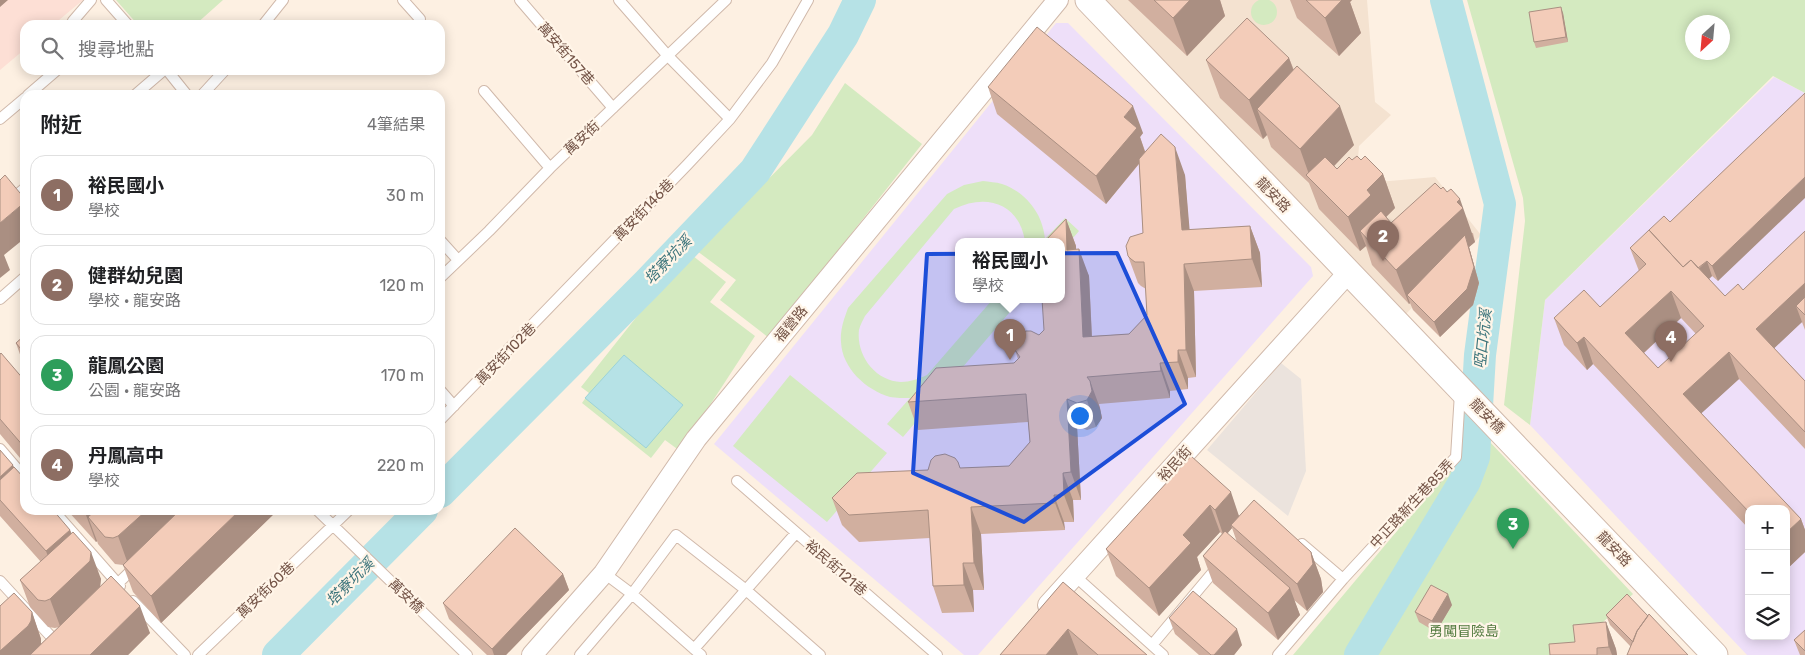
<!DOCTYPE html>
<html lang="zh-TW">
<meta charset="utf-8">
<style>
body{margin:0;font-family:Rubik,"Noto Sans TC",sans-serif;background:#f2f2f2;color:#202124}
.controls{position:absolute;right:15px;bottom:15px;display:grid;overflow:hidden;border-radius:10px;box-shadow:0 2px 12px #0003}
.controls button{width:45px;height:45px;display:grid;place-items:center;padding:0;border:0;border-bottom:1px solid #e0e0e0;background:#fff;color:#202124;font:25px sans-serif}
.compass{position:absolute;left:1685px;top:15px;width:45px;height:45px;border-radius:50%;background:#fff;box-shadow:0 2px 12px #0003;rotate:206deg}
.you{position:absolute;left:1079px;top:415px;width:18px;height:18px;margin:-12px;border:4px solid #fff;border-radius:50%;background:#1a73e8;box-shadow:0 0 0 8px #1a73e833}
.badge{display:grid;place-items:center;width:32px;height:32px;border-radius:50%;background:#111827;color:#fff;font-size:16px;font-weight:700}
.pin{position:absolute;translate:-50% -41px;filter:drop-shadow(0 1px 2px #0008)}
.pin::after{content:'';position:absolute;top:26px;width:18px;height:15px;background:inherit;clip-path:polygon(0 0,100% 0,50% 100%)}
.popup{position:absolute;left:955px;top:238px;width:110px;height:65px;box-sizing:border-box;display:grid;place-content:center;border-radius:10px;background:#fff;filter:drop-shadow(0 1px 4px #0005);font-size:16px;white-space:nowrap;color:#757577}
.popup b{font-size:19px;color:#202124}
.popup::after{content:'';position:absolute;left:50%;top:100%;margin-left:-10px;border:10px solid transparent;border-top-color:#fff}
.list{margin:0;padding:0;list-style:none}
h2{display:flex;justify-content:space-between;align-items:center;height:65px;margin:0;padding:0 20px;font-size:21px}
h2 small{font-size:16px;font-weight:400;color:#757577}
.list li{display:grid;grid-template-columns:32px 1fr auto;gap:15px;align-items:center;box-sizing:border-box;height:80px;margin:0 10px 10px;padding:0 10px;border:1px solid #e0e0e0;border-radius:15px}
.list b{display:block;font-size:19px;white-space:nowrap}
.list p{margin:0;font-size:16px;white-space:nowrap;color:#757577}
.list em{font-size:16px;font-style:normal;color:#757577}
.icon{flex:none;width:28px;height:28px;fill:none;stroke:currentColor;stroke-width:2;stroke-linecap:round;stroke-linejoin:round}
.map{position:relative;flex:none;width:1805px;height:655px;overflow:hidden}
.search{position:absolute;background:#fff;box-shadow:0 2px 12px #0003;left:20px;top:20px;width:425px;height:55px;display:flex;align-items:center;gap:12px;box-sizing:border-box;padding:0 18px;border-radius:15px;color:#757577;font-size:19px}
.panel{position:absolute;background:#fff;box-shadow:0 2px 12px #0003;left:20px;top:90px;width:425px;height:425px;border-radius:15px}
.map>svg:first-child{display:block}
.residential{fill:#f4e2d0}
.commercial{fill:#fddfd5}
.industrial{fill:#ebe3dd}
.education{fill:#eedff9;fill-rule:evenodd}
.green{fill:#d4eac0;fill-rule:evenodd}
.water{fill:#b6e2e6;stroke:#9cd3d8}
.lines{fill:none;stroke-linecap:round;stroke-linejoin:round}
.river{stroke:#b6e2e6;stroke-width:32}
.service-casing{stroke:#d0b9ab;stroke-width:12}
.minor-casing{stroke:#d0b9ab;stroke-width:22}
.tertiary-casing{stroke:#d0b9ab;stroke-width:27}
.service{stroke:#fff;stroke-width:10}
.minor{stroke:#fff;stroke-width:20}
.tertiary{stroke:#fff;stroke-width:25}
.wall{fill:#d1af9f;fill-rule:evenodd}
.shaded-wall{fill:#aa8f82}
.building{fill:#f3ccb9;stroke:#aa8f82;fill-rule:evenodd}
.marked{fill:#1d4ed8;fill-opacity:0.2;stroke:#1d4ed8;stroke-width:4;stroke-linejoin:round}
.labels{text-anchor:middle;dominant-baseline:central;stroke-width:4.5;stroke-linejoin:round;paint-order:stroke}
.street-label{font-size:14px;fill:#755548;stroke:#fff5e8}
.park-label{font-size:14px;fill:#547b40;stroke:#fff5e8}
.water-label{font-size:15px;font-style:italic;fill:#3c747b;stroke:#fff5e8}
</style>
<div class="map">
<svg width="1805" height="655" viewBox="0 0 1805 655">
<rect width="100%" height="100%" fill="#fdf0e2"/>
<path class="residential" d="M1099,0H1367L1375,102L1391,115L1359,146L1356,184L1435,177L1481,235L1406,314L1306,210Z"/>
<path class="commercial" d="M0,0H83L53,25H25V49L0,70Z"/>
<path class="industrial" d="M1281,363L1301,379L1306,471L1288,516L1207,450Z"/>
<path class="education" d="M1056,23H1068L1311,267L1313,276L978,655H964L714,444ZM959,241H1061V299H959Z
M1774,77L1805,93V655H1747L1530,425L1545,300ZM1749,509H1786V636H1749Z"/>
<path class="green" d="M1251 12a13 13 0 1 1 26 0a13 13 0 1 1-26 0Z
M116,0H223L195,25H138Z
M1467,0H1805V93L1773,76L1545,300L1530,425L1504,405L1525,221L1523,198ZM1692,22H1722V52H1692Z
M845,83L922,144L769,338L720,300L736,280L697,251L812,135Z
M983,181C989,182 996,182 1002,184C1026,192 1043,214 1045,239L1065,218L1079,231L1061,252V241H1025C1019,203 986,193 954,209L865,316C863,320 860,325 859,330C856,355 875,381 901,382C910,382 918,379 927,375L993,299H1021L903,437L887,424L910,398C903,398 896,398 890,397C866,390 842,368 841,342C840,330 844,319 848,308L947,194L964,185Z
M688,252L726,282L710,302L755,336L680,451L665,440L651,458L582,403L589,393L581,387Z
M790,375L887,453L827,522L733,446Z
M1489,441L1633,594L1568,655H1293L1459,457L1460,472L1416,544L1433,554L1480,476Z"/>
<path class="water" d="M624,355L683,405L646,448L585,398Z"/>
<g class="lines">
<path class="river" d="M440,492L648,283L755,171L843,35L860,0
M278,655L422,510
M1360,655L1465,481L1474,457L1480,355L1500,204L1446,0"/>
<g class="service-casing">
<path id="service" d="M106,0L128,25
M403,0L420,19
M520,0L613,108
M619,0L668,56L730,119
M71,25L73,21L91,0
M263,25L283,0
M167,70L187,95
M484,91L550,168
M28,95L57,70
M135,95L164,70
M202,95L225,70
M0,119L25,98
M0,209L25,188
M440,240L458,260
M440,278L489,231L550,168L726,0
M0,299L25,277
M440,390L454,406
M440,420L687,165L730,119L772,63L808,0
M0,449L25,478
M737,481L937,655
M53,510L120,586
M317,510L467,655
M1302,544L1343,579
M604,573L632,594L701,655
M1075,576L1163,655
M0,581L56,642
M109,592L136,566
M133,601L185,655
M1152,645L1219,565
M694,649L796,533
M198,655L349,510
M580,655L632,594L676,535L746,590L820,655
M1278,655L1343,579L1456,457L1460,393"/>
</g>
<g class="minor-casing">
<path id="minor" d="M1048,605L1348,273
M532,655L604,573L696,439L1058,0"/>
</g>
<g class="tertiary-casing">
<path id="tertiary" d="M1088,0L1715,655"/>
</g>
<use href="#service" class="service"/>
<use href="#minor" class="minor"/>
<use href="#tertiary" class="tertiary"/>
</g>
<path class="wall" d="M1128,0H1220L1225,16L1187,56Z
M1290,0H1352L1350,2L1361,33L1339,56L1297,18Z
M1563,13L1568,42L1536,48L1534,42Z
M1289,58L1294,70L1354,145L1334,166L1337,169L1352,160H1361L1383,174L1395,208L1386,217L1391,223L1473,233L1475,242L1469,247L1479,283L1473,305L1440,337L1413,310L1410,303L1409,304L1372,265L1366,246L1360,251L1319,209L1309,183L1271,147L1267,135L1263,139L1220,98L1206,60Z
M988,87L1143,133L1140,137L1145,151L1185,175L1189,230L1250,226L1260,253L1262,287L1194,291L1196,377L1188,378V389L1170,391V398L1099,404L1102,418L1096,427L1087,430L1077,426L1081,500H1073L1074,522H1064L1065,530L981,534L984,590H973L974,612L942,613L933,586L930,538L859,542L842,525L832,498L961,468L1009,466L1030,442L1028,422L918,430L908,402L1014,363L1018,359L1015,350L1039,335L1044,330L1066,219L1076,246V249L1089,276L1092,336L1129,334L1147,315L1146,289L1141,286L1138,283L1128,256L1143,233L1139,164L1106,204L997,114Z
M1805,93L1718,281L1712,276L1709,279L1725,296L1743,290L1805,231V330L1802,322L1774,348L1805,381V449L1739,379L1701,413L1801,519L1805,530V552L1787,569L1786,509H1749V529L1593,364L1587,370L1564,345L1554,318L1600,307L1639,271L1630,248L1670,222ZM1681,318L1696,334L1658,368L1644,353Z
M25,335V366L23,363L16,343Z
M0,354L25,381V464L0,434Z
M0,450L14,467L70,530L72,534L101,579L100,586L150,633L128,655H0L32,612L41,639V644L59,627L55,628L48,627L30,607L20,580L41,562L0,516Z
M1191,456L1239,516L1311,552L1321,579L1323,592L1307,611L1294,600L1300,615L1278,640L1213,583L1203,556L1222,534L1220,532L1197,557L1201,570L1159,616L1116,576L1106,549ZM1232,528L1237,542L1227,534Z
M67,510H278L161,623L133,592L123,565L115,564L98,544L97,541L96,542Z
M563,574L569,590L506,655H487L449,619L443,603Z
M1063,582L1147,655H1000Z
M1452,605L1436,632L1419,622L1415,612Z
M1606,615L1648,616L1631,647L1610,625Z
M1169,618L1242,645L1234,655H1199L1175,634Z
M1606,622L1616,649L1617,655H1550L1575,642Z
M1805,630V655H1800L1794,640Z"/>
<path class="shaded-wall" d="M0,0H8L0,7Z
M1190,0H1220L1225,16L1187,56L1173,18Z
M1334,0H1352L1350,2L1361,33L1339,56L1325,18Z
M1561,7L1563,13L1568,42L1566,37Z
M1289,58L1303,97L1257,109L1267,135L1263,139L1249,100Z
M1133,106L1143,133L1140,137L1146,155L1106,204L1096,176L1124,117Z
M1340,106L1354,145L1316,185L1311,180L1300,149Z
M1175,147L1185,175L1192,258L1182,230Z
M1383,174L1395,208L1381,222L1360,231L1366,246L1360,251L1348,217L1367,190Z
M1805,177V198L1718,281L1712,266Z
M1460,199L1475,242L1469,247L1479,283L1473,305L1440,337L1434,322L1407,295L1410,303L1409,304L1396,270Z
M25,202V238L4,255L10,270L0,278V223Z
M1066,219L1076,246L1077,277L1067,250Z
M1250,226L1260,253L1262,287L1252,259Z
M1079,249L1089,276L1093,364L1083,337Z
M1707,261L1712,276L1693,294L1688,279Z
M1184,264L1194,291L1196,377L1186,350Z
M1805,283V315L1796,306L1802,322L1766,356L1756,329Z
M1671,291L1681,318L1635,361L1625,333Z
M1584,337L1593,364L1587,370L1577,343Z
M1178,350L1188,378V389L1178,362Z
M1729,352L1739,379L1693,421L1683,394Z
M1160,363L1170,391V398L1161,371Z
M1090,381L1100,408L1102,418L1096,427L1087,400Z
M1067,399L1077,426L1081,500L1071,472Z
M13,465L23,492L0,500V477Z
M1063,473L1073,500L1074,522L1064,495Z
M1231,492L1240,519L1231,525L1232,528L1224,537L1215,510Z
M1054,495L1064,522L1065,530L1055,503Z
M1210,505L1220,532L1197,557L1201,570L1159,616L1149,588L1183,535Z
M971,507L981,534L984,590L974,563Z
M91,510H125L88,517L97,541L96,542L86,515Z
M147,510H183L128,564L118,536Z
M240,510H278L161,623L151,596Z
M1801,519L1805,530V552L1787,569L1786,533Z
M70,530L80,557L56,579L46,551Z
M91,552L101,579L100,588L60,626L50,599Z
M1311,552L1321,579L1323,592L1307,611L1297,584Z
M963,563L973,590L974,612L964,585Z
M563,574L569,590L506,655H494L492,649Z
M1290,588L1300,615L1278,640L1268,613Z
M1448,594L1452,605L1436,632L1432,621Z
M140,606L150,633L128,655H90Z
M32,612L41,639V649L35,655H0V651Z
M1606,622L1616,649L1617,655H1612L1609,647Z
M1068,629L1078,655H1046Z
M1237,629L1242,645L1234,655H1214Z"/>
<path class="building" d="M1154,0H1190L1173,18Z
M1306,0H1342L1325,18Z
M1561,7L1566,37L1534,42L1529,12Z
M1247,18L1289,58L1249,100L1206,60Z
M1037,27L1133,106L1124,117L1137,128L1096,176L988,87Z
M1297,66L1340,106L1300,149L1257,109Z
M1805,93V177L1712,266L1707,261L1698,268L1691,260L1683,267L1649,230L1664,216L1670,222Z
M1161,134L1175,147L1182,230L1250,226L1252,259L1184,264L1186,350H1178V362L1160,363L1161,371L1087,377L1090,381L1092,391L1087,400L1077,403L1067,399L1071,472L1063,473L1064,495H1054L1055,503L971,507L974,563H963L964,585L933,586L928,510L849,515L832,498L857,473L928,470L931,460L935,456L945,454L955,458L958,462L960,468L1009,466L1030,442L1026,394L908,402L936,368L1014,363L1020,357L1015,350L1014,345L1018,336L1026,331H1031L1039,335L1044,330L1042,299H1061V241H1045L1066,219L1067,250L1079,249L1083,337L1129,334L1147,315L1144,262H1135L1131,259L1128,256L1126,246L1130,237L1143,233L1139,159Z
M1357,156L1361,160L1365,156L1383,174L1367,190L1371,195L1348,217L1306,175L1325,157L1337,169L1349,157L1352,160Z
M5,175L25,199V202L0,223V180Z
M1435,183L1441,189L1443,187L1447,192L1451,189L1460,199L1457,202L1463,208L1396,270L1360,231L1381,211L1391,223Z
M1649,230L1683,267L1691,260L1725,296L1738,284L1743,290L1805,231V283L1756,329L1805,381V432L1729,352L1683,394L1801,519L1786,533V509H1749V512L1584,337L1577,343L1554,318L1584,290L1600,307L1646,264L1630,248ZM1671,291L1704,326L1658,368L1625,333Z
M1465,235L1474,267L1467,289L1434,322L1407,295Z
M1805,297V315L1796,306Z
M25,335V354L16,343Z
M1,353L25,381V448L0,419V354Z
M0,450L13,465L0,477Z
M1191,456L1231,492L1215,510L1210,505L1183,535L1191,543L1149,588L1106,549Z
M14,467L25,479V510H53L70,530L46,551L0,500V480Z
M1254,500L1311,552L1313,564L1297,584L1231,525Z
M81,510H91L86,515Z
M96,510H147L118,536L113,538L105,537L88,517Z
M180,510H240L151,596L123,565Z
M515,528L563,574L492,649L443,603Z
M1225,531L1290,588L1268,613L1203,556Z
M73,532L91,552L90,561L50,599L45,601L38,600L20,580Z
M111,576L140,606L90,655H30Z
M1063,582L1147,655H1098L1068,629L1046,655H1000Z
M1431,585L1448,594L1432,621L1415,612Z
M1193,591L1237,629L1214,655H1211L1169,618Z
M14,593L32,612L31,621L28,626L0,651V606Z
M1627,594L1648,616L1637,631L1633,642L1606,615Z
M1649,614L1688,655H1627L1637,631Z
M1606,622L1609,647L1597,648V655H1550L1549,644L1575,642L1573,625Z
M1805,630V651L1794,640Z"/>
<path class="marked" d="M1117,253L1185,404L1024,522L913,473L927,254Z"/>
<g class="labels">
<g class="street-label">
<text transform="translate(566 54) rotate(49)">萬安街157巷</text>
<text transform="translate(582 138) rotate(-43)">萬安街</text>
<text transform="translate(1273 195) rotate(46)">龍安路</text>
<text transform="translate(644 210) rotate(-46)">萬安街146巷</text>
<text transform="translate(791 324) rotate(-50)">福營路</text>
<text transform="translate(506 354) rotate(-46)">萬安街102巷</text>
<text transform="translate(1487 416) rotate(45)">龍安橋</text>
<text transform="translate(1175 464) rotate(-48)">裕民街</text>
<text transform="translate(1412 504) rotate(-47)">中正路新生巷85弄</text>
<text transform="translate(1614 549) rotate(46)">龍安路</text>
<text transform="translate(836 568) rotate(41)">裕民街121巷</text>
<text transform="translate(266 590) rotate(-44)">萬安街60巷</text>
<text transform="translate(406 596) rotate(44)">萬安橋</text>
</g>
<g class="park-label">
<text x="1464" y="631">勇闖冒險島</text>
</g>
<g class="water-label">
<text transform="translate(668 260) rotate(-46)">塔寮坑溪</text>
<text transform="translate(1483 339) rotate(-84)">啞口坑溪</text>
<text transform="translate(350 582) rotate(-45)">塔寮坑溪</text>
</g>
</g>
</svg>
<div class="controls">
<button>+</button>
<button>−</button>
<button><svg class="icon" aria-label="layers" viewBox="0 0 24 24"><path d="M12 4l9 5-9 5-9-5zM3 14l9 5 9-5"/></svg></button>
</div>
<svg class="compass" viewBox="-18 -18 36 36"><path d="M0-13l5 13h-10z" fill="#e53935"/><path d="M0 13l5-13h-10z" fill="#757577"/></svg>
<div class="you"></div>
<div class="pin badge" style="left:1010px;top:360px;background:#8d6e63">1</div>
<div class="popup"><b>裕民國小</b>學校</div>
<div class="pin badge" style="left:1383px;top:261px;background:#8d6e63">2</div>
<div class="pin badge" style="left:1513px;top:549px;background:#2e9e5b">3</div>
<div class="pin badge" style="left:1671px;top:362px;background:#8d6e63">4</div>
<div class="search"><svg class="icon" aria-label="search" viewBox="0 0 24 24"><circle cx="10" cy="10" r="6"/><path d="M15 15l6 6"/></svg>搜尋地點</div>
<section class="panel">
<h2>附近<small>4筆結果</small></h2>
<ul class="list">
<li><span class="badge" style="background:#8d6e63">1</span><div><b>裕民國小</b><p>學校</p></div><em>30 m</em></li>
<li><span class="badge" style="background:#8d6e63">2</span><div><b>健群幼兒園</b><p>學校 · 龍安路</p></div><em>120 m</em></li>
<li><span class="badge" style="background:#2e9e5b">3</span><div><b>龍鳳公園</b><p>公園 · 龍安路</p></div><em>170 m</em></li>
<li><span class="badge" style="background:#8d6e63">4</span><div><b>丹鳳高中</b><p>學校</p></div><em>220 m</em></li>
</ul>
</section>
</div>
